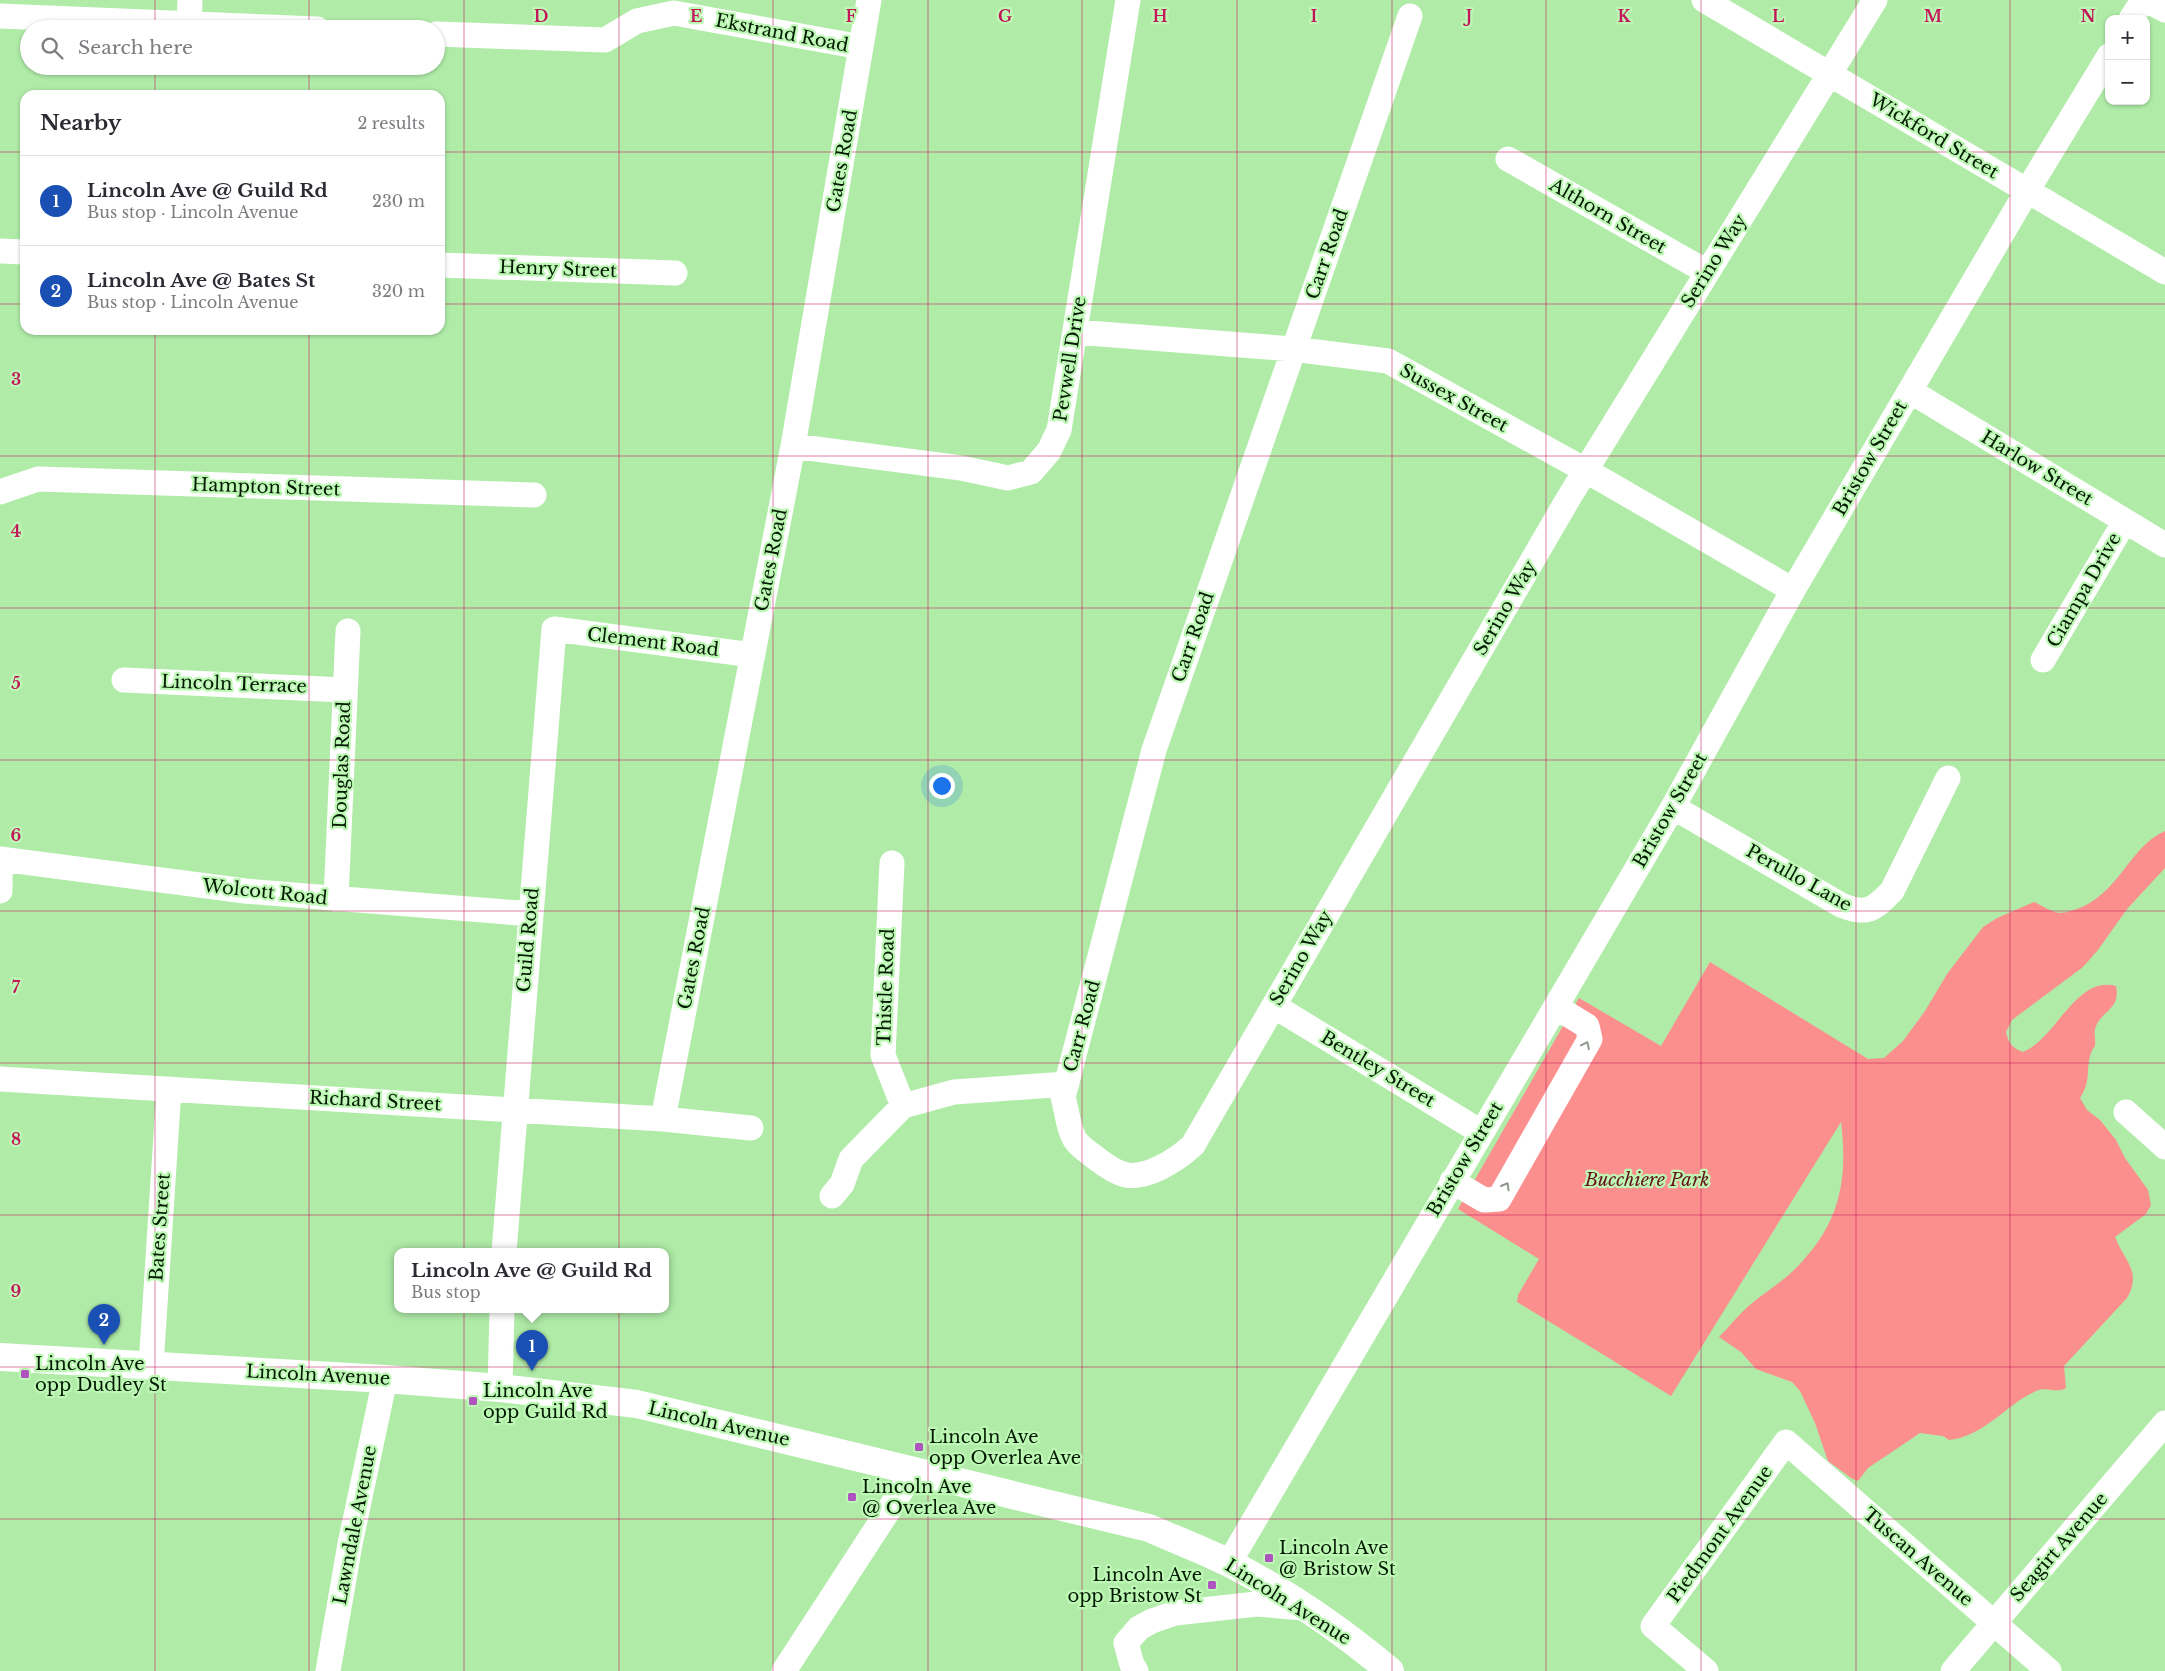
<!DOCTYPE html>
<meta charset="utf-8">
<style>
body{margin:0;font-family:"Libre Baskerville",serif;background:#f7f7f7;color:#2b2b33}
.controls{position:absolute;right:15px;top:15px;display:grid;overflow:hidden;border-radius:10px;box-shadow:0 1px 4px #0004}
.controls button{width:45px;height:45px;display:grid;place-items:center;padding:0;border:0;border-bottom:1px solid #e1e1e2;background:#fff;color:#2b2b33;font:25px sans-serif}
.you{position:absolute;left:941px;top:785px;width:18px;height:18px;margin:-12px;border:4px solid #fff;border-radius:50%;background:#1a73e8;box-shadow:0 0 0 8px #1a73e833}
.badge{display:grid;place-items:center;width:32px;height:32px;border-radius:50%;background:#af54bf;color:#fff;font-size:16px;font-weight:700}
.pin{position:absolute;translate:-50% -41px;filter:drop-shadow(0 1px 2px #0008)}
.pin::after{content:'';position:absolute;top:26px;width:18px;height:15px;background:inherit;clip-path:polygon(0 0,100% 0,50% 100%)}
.popup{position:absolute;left:394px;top:1248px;width:275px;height:65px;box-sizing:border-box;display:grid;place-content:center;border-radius:10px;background:#fff;filter:drop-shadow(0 1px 4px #0005);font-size:16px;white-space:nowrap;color:#7c7c81}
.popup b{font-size:19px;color:#2b2b33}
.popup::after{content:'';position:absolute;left:50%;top:100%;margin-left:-10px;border:10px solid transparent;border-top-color:#fff}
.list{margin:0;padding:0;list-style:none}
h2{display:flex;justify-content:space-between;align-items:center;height:65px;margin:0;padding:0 20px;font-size:21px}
h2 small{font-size:16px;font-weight:400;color:#7c7c81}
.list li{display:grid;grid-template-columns:32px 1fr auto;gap:15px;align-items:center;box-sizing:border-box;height:90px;padding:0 20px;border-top:1px solid #e1e1e2}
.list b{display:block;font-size:19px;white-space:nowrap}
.list p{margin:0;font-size:16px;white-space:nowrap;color:#7c7c81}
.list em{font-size:16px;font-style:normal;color:#7c7c81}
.icon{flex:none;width:28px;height:28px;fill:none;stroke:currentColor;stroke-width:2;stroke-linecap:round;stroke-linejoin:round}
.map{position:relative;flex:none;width:2165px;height:1671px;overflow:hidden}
.search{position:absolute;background:#fff;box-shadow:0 1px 4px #0004;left:20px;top:20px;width:425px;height:55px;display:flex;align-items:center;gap:12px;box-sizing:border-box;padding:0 18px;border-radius:28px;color:#7c7c81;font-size:19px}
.panel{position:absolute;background:#fff;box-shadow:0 1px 4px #0004;left:20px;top:90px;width:425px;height:245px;border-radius:15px}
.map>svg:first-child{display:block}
.green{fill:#fb8f8d}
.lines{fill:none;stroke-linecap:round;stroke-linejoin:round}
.minor{stroke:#fff;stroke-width:25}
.major{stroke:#fff;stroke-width:28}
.oneway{stroke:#8e988d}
.grid{fill:none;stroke:#c2185b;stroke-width:1;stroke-opacity:0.55}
.poi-dot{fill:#af54bf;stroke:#bdf9b5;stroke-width:2}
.labels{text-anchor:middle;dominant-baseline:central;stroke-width:4.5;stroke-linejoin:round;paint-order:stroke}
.street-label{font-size:18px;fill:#031902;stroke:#bdf9b5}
.park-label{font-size:18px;font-style:italic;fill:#651219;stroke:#bdf9b5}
.poi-label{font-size:18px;fill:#031902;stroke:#bdf9b5;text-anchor:start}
.grid-label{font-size:16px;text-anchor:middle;font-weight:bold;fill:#c2185b;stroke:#bdf9b5;stroke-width:4.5;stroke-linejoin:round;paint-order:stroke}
</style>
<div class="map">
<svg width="2165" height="1671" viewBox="0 0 2165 1671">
<rect width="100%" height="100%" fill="#b0eca8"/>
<path class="green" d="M2165,831V868L2127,909L2098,950L2083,967L2012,1020L2006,1032C2009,1044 2012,1048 2023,1052C2056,1039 2076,975 2116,986C2121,1009 2102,1011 2096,1026C2093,1033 2096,1039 2095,1046C2094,1047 2091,1052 2091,1053C2085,1070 2092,1080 2080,1098L2087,1110L2100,1120L2116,1140L2125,1158L2148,1190L2151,1205L2146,1214L2115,1237C2125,1262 2142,1272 2127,1298L2064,1366L2066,1388C2056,1394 2047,1386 2036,1391C2006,1404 1985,1436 1949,1440L1943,1436L1920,1433L1868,1468L1858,1481L1851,1478L1828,1461L1815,1423L1800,1391L1792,1382L1756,1369L1741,1352L1719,1337C1729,1327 1740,1313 1751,1304C1766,1291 1784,1281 1798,1266C1840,1223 1848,1180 1841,1122L1671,1396L1517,1302L1518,1295L1539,1259L1458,1209L1579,998L1661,1046L1710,962L1868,1059L1884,1058L1903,1041L1925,1011L1947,974L1983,927L1997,918L2034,902C2041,905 2048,910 2055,912C2062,914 2067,912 2074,910C2119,896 2129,846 2165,831Z"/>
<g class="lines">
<path class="minor" d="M1704,0L2165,272
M2147,0L2165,10
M0,16L317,29
M1410,16L1154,750L1063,1097C1067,1110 1068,1130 1076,1141C1081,1148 1090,1153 1097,1159C1104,1164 1112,1170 1120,1173C1142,1183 1177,1160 1193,1145L1568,499L1875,0
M2131,19L2143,0
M189,24L190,0
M436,34L605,40L637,21L674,13L861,47
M1508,159L1707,272
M0,251L25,252
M440,265L675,273
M1075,332L1293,349L1388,361L1585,470L1793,590
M1910,391L2165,545
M793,446L961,468L1008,478L1031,472L1049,451L1059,430L1128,0
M0,492L38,479L534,495
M2043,660L2125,521
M124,680L345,690
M1673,807L1841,905C1867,916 1874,909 1892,891L1948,778
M0,859L245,891L531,914
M0,859V891
M892,863L883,1055L903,1106L954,1092L1067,1084
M336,899L348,631
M1274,1006L1481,1132
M0,1079L663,1119L751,1128
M2126,1112L2165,1147
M663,1119L793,446L869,0
M1452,1181L1484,1200L1499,1199L1590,1039L1587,1026L1556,1007
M832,1196L842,1184L851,1159L903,1106
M504,1252L554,629L753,655
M151,1366L169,1089
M500,1388L502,1310
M1229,1563L1673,807L1793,590L2027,191L2109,56
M328,1671L350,1544L385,1379
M784,1671L914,1471
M1136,1671L1132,1665L1126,1643L1139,1628L1152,1621L1175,1613L1257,1604L1303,1608
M1706,1671L1653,1626L1786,1442L2049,1671
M1953,1671L2165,1423"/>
<path class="major" d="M0,1357L385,1379L500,1388L637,1404L1149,1528C1176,1540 1203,1550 1229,1563C1286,1592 1341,1630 1390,1671"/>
</g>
<defs><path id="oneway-chevron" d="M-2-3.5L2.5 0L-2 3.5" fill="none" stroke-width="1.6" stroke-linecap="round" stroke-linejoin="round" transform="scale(1.25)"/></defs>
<g class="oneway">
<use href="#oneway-chevron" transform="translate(1586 1045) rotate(-64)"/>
<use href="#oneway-chevron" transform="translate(1506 1186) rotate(-60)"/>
</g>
<path class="grid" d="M155,0V29M309,0V29M464,0V1671M619,0V1671M773,0V1671M928,0V1671M1082,0V1671M1237,0V1671M1392,0V1671M1546,0V1671M1701,0V1671M1856,0V1671M2010,0V1671M155,66V95M309,66V95M0,152H25M440,152H2165M0,304H25M440,304H2165M155,330V1671M309,330V1671M0,456H2165M0,608H2165M0,760H2165M0,911H2165M0,1063H2165M0,1215H2165M0,1367H2165M0,1519H2165"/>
<g class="poi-dot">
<rect x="20" y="1369" width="10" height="10" rx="2.5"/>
<rect x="468" y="1396" width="10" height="10" rx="2.5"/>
<rect x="914" y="1442" width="10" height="10" rx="2.5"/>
<rect x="847" y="1492" width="10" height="10" rx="2.5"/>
<rect x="1264" y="1553" width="10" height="10" rx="2.5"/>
<rect x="1207" y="1580" width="10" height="10" rx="2.5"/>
</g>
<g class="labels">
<g class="street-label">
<text transform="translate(782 33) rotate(11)">Ekstrand Road</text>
<text transform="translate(1934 136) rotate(31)">Wickford Street</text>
<text transform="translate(842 161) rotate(-80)">Gates Road</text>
<text transform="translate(1608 216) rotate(30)">Althorn Street</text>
<text transform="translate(1327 254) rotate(-71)">Carr Road</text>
<text transform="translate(1714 261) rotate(-58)">Serino Way</text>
<text transform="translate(558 269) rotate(2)">Henry Street</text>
<text transform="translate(1070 359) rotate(-81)">Pevwell Drive</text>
<text transform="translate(1454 398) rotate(29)">Sussex Street</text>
<text transform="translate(1870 458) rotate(-60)">Bristow Street</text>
<text transform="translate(2037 468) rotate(31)">Harlow Street</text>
<text transform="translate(266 487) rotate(2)">Hampton Street</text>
<text transform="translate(771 560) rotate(-79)">Gates Road</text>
<text transform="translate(2084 590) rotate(-60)">Ciampa Drive</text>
<text transform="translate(1505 608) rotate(-60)">Serino Way</text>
<text transform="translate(1193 637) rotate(-71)">Carr Road</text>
<text transform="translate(653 642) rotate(7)">Clement Road</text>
<text transform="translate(234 684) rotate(2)">Lincoln Terrace</text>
<text transform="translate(342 765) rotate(-88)">Douglas Road</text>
<text transform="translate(1670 810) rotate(-60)">Bristow Street</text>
<text transform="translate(1799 878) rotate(29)">Perullo Lane</text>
<text transform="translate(265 892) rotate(6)">Wolcott Road</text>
<text transform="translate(528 940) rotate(-85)">Guild Road</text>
<text transform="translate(694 958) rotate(-79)">Gates Road</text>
<text transform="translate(1301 958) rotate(-60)">Serino Way</text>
<text transform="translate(886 987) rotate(-88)">Thistle Road</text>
<text transform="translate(1082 1026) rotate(-75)">Carr Road</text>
<text transform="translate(1378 1069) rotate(31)">Bentley Street</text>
<text transform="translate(375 1101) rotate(3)">Richard Street</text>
<text transform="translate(1465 1159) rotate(-59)">Bristow Street</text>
<text transform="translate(160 1227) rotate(-86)">Bates Street</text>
<text transform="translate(318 1375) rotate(3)">Lincoln Avenue</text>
<text transform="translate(719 1424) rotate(13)">Lincoln Avenue</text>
<text transform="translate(355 1525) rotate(-79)">Lawndale Avenue</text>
<text transform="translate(1720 1534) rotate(-54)">Piedmont Avenue</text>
<text transform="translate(2059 1547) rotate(-49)">Seagirt Avenue</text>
<text transform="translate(1918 1557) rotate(41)">Tuscan Avenue</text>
<text transform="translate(1288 1602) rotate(32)">Lincoln Avenue</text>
</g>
<g class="park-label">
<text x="1647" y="1180">Bucchiere Park</text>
</g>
<g class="poi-label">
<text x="35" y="1364">Lincoln Ave<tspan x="35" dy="21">opp Dudley St</tspan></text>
<text x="483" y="1391">Lincoln Ave<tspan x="483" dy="21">opp Guild Rd</tspan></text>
<text x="929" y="1437">Lincoln Ave<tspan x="929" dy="21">opp Overlea Ave</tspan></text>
<text x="862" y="1487">Lincoln Ave<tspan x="862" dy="21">@ Overlea Ave</tspan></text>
<text x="1279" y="1548">Lincoln Ave<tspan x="1279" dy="21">@ Bristow St</tspan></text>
<text x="1202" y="1575" text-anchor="end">Lincoln Ave<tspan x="1202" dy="21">opp Bristow St</tspan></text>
</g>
</g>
<g class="grid-label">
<text x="541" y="22">D</text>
<text x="696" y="22">E</text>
<text x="851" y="22">F</text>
<text x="1005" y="22">G</text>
<text x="1160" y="22">H</text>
<text x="1314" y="22">I</text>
<text x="1469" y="22">J</text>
<text x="1624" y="22">K</text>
<text x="1778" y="22">L</text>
<text x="1933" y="22">M</text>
<text x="2088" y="22">N</text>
<text x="16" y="385">3</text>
<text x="16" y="537">4</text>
<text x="16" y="689">5</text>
<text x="16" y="841">6</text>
<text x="16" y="993">7</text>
<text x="16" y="1145">8</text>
<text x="16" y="1297">9</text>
</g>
</svg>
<div class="controls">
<button>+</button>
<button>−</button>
</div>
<div class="you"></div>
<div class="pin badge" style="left:532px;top:1371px;background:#1a4fb4">1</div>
<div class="popup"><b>Lincoln Ave @ Guild Rd</b>Bus stop</div>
<div class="pin badge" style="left:104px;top:1345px;background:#1a4fb4">2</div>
<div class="search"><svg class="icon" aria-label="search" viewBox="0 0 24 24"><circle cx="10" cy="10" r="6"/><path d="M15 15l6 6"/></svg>Search here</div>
<section class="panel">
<h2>Nearby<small>2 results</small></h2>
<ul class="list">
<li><span class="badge" style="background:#1a4fb4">1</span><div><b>Lincoln Ave @ Guild Rd</b><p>Bus stop · Lincoln Avenue</p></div><em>230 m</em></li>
<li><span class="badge" style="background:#1a4fb4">2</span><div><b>Lincoln Ave @ Bates St</b><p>Bus stop · Lincoln Avenue</p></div><em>320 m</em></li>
</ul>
</section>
</div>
